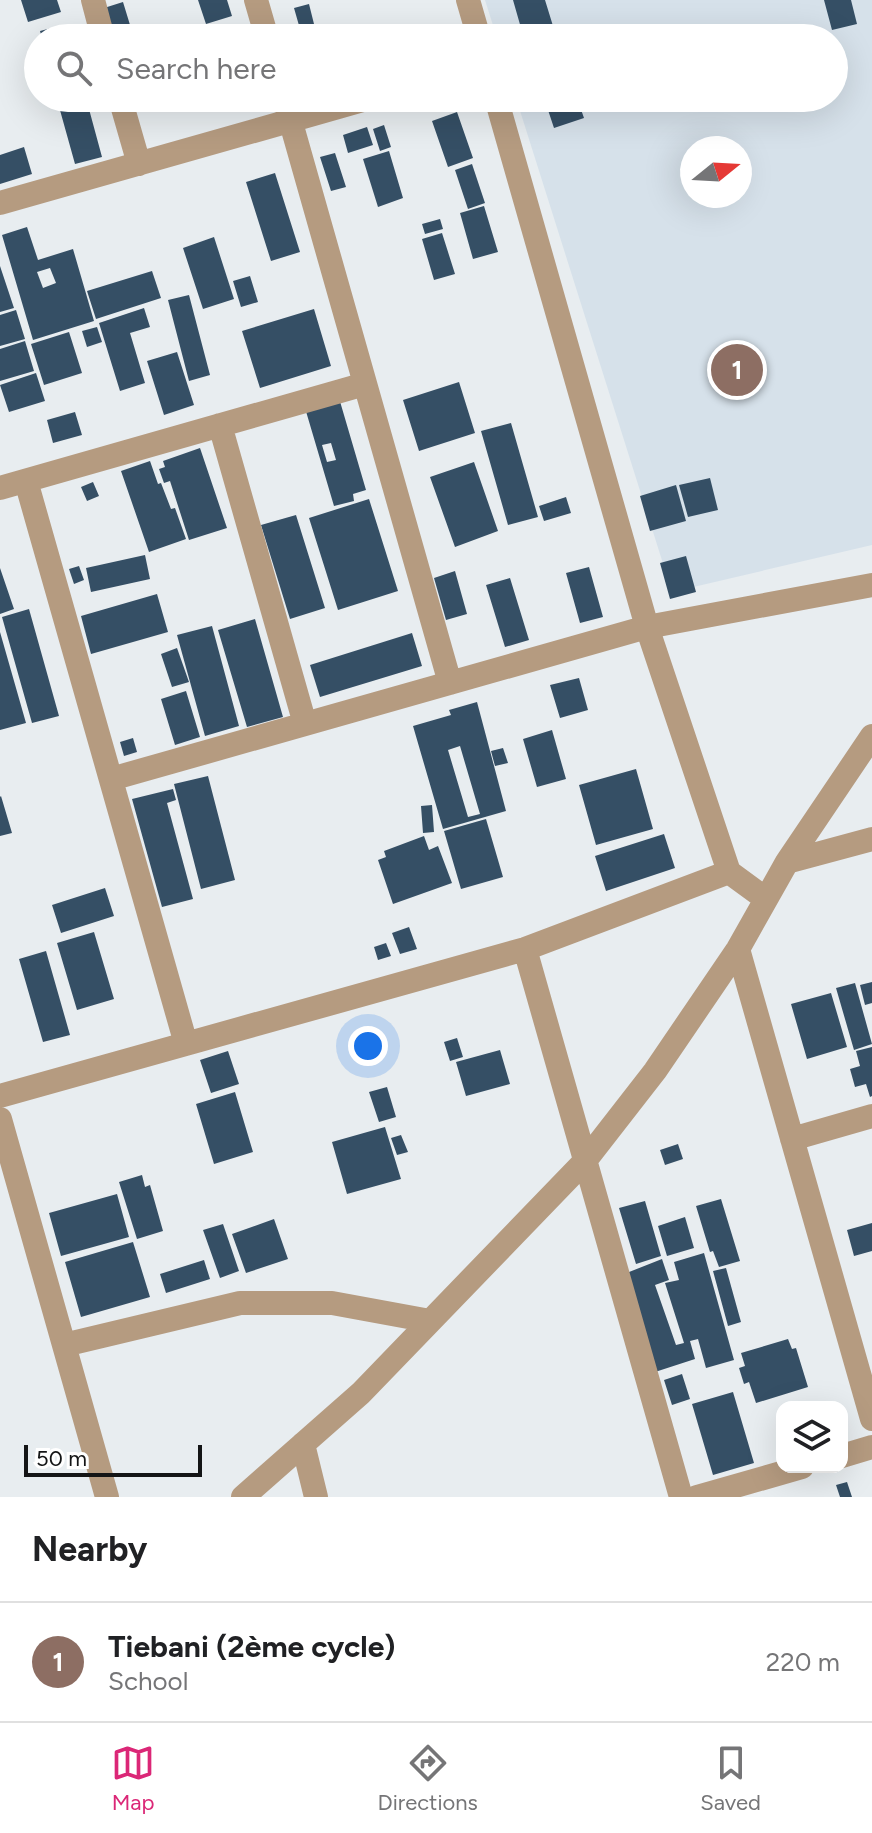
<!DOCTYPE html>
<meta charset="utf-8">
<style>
body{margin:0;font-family:Figtree,sans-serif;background:#f2f2f2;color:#202124}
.controls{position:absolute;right:24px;bottom:24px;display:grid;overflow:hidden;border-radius:16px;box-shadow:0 8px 32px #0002}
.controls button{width:72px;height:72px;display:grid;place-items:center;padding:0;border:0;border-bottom:2px solid #e0e0e0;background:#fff;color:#202124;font:40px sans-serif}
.compass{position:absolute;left:680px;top:136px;width:72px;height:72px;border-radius:50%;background:#fff;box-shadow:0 8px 32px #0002;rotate:72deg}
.scale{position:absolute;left:24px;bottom:20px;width:178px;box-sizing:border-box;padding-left:8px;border:4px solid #141516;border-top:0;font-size:22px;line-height:28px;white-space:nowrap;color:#141516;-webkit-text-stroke:6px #fff;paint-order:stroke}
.you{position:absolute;left:368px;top:1046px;width:28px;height:28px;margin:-20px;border:6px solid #fff;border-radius:50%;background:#1a73e8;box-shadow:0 0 0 12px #1a73e833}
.badge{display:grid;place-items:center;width:52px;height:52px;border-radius:50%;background:#db2777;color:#fff;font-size:26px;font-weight:700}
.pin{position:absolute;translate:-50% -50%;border:4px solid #fff;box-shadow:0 2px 8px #0006}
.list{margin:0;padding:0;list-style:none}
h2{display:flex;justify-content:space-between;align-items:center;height:104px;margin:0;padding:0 32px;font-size:34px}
h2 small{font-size:26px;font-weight:400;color:#757577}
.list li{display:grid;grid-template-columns:52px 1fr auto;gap:24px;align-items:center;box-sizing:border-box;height:120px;padding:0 32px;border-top:2px solid #e0e0e0}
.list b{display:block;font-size:30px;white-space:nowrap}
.list p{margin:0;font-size:26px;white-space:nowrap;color:#757577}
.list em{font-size:26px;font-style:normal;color:#757577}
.icon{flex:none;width:44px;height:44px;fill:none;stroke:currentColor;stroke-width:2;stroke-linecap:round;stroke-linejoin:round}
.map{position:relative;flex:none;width:872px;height:1497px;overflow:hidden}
.search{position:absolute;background:#fff;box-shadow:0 8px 32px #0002;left:24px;right:24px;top:24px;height:88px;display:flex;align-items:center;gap:20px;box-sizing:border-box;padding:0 28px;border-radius:44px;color:#757577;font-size:30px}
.sheet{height:224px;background:#fff}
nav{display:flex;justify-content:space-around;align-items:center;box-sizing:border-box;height:112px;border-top:2px solid #e0e0e0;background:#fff;font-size:22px;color:#757577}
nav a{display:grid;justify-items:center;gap:4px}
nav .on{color:#db2777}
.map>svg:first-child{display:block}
.built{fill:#d6e1ea;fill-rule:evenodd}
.building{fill:#354f65;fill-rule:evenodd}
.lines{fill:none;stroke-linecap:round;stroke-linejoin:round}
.minor{stroke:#b59b80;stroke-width:24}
</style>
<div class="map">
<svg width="872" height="1497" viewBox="0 0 872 1497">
<rect width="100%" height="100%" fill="#e8edf0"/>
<path class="built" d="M485,0H872V545L672,592L516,98H834V38H497ZM692,148H740V196H692Z"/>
<path class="building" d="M21,0H57L61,12L28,22Z
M198,0H227L232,16L206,24Z
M513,0H545L553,26L523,35Z
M824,0H851L857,24L832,30Z
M123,2L134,38H113L104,8Z
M309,4L316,32L302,36L294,8Z
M63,25L67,38H42L40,31Z
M75,98H86L102,157L75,164L58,103Z
M236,98H256L259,106L240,112Z
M544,98H577L584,118L554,128Z
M457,112L473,158L448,167L432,121Z
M384,125L391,147L380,151L373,129Z
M367,127L373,145L348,153L343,135Z
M24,147L32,174L0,184V155Z
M389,151L403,198L378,207L363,159Z
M335,153L346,187L331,191L320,157Z
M472,164L485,203L468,209L455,170Z
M275,173L300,252L271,261L246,182Z
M484,206L498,252L473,259L460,213Z
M440,219L443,229L425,234L422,224Z
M27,227L38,260L73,249L94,321L33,340L2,235ZM50,268L56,283L43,288L37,272Z
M442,233L455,274L434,280L422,239Z
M214,237L234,299L203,309L183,248Z
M0,266L14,308L0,312Z
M152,271L161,298L96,319L87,291Z
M250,276L258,302L241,307L233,281Z
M189,295L210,375L189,381L168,300Z
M144,308L150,327L130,333L145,383L120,391L99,323Z
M314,309L331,366L260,388L242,331Z
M16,310L25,339L0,346V315Z
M97,327L102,342L87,347L82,331Z
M69,332L82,373L44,385L31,344Z
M25,341L34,371L0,381V349Z
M177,352L194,405L164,415L147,361Z
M36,373L45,401L9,412L0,385Z
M459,382L475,433L419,451L403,400Z
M339,398L366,490L353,494L354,501L334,506L305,408ZM331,443L336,460L327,462L322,445Z
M75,412L82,435L53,443L47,420Z
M511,423L538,517L508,525L481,431Z
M200,448L227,528L189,540L170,481L164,483L159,469L165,467L163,461Z
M150,461L158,484L161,483L171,509L175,508L186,539L149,552L121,471Z
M474,462L498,531L455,547L430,477Z
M710,478L718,510L688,517L679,485Z
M93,482L99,496L87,501L81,487Z
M676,485L686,521L650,531L640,496Z
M566,497L571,513L544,521L539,506Z
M369,499L398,591L338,610L309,518Z
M296,515L325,608L290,619L261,525Z
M145,555L150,579L91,592L86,568Z
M686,556L696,592L670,599L660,563Z
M79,566L84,580L74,584L69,569Z
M589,567L603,617L580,623L566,573Z
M0,568L14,609L0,614Z
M455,571L467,614L446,620L434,578Z
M510,578L529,640L505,647L486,585Z
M157,594L168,632L91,654L81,616Z
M29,609L59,716L32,723L2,617Z
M255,619L283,717L247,727L218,630Z
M212,626L239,726L205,736L177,635Z
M0,632L26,723L0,730Z
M412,633L422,666L320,697L310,665Z
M177,648L189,682L172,687L161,654Z
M579,678L588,710L560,718L550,685Z
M186,691L200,737L175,745L161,699Z
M477,702L506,811L443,829L413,726L451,715L449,710ZM460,746L480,814L468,817L448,750Z
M552,730L566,779L537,787L523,739Z
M133,738L137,752L124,756L120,742Z
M503,748L508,763L495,766L491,751Z
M636,769L653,829L596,845L579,785Z
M208,776L235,880L201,889L174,784Z
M173,789L176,800L167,803L193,899L162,907L132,799Z
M1,796L12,833L0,836V797Z
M432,805L434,832L423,833L421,806Z
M486,819L503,877L461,889L444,831Z
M664,834L675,868L606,891L595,856Z
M424,836L429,850L438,846L452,883L393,904L378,860L386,857L384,851Z
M105,888L114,916L61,933L52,905Z
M409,927L417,949L400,954L392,933Z
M94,932L114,999L77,1010L57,943Z
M386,943L391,956L378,960L374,947Z
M46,951L70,1035L43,1042L19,959Z
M872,982V1003L865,1005L860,985Z
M855,983L872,1044L854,1050L836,988Z
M831,993L847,1047L807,1059L791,1004Z
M457,1038L463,1057L450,1061L444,1042Z
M872,1047V1096L870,1097L866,1084L855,1087L850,1069L860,1066L856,1051Z
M500,1050L510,1084L466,1096L456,1062Z
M228,1051L239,1084L211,1093L200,1060Z
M387,1087L396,1117L379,1122L369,1092Z
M235,1092L253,1152L214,1164L196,1104Z
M385,1127L401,1179L347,1194L332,1142Z
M401,1135L408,1152L397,1155L391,1138Z
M678,1144L683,1159L665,1165L660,1150Z
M142,1175L145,1187L150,1185L163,1231L137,1239L119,1182Z
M117,1194L129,1237L61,1256L49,1213Z
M721,1199L740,1261L719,1267L713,1251L710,1252L696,1206Z
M645,1201L661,1256L636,1264L619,1208Z
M685,1217L694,1248L667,1256L658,1226Z
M274,1219L288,1259L246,1273L232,1234Z
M872,1223V1251L854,1256L847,1230Z
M223,1224L239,1271L220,1278L203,1230Z
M133,1242L150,1297L81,1317L65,1262Z
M704,1253L734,1360L706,1368L698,1339L690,1341L695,1359L655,1372L624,1274L662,1259L669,1280L655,1285L676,1345L684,1343L665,1283L679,1280L674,1262Z
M204,1260L210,1279L166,1293L160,1274Z
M726,1268L741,1322L728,1326L713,1271Z
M788,1339L792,1349L796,1348L808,1387L756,1403L749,1382L744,1384L739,1368L745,1366L741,1353Z
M682,1374L690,1399L672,1405L664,1380Z
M733,1392L754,1463L713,1475L692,1404Z
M847,1482L852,1497H840L836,1485Z"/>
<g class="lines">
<path class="minor" d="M93,0L103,38
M256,0L267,38
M468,0L479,38
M120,98L139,164
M284,98L450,683
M496,98L647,627L729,872L766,899
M0,203L370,98
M220,425L305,724
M26,481L186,1044
M0,488L365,384
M111,779L647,627L872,585
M787,862L872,839
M525,949L681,1497
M738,949L872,1419
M0,1096L525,949L729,872
M0,1119L107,1497
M792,1139L872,1116
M64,1345L240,1303H332L430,1321
M303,1444L316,1497
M842,1456L872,1447
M243,1497L361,1393L585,1161L655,1071L738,949L787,862L872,736
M697,1497L802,1467"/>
</g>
</svg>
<div class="controls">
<button><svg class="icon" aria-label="layers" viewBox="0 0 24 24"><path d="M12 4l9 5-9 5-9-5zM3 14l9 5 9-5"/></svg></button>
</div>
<svg class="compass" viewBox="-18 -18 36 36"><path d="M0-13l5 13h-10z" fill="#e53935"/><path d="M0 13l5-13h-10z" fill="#757577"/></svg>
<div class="scale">50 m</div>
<div class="you"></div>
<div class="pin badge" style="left:737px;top:370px;background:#8d6e63">1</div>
<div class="search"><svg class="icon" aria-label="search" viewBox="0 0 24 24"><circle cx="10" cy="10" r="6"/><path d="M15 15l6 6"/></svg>Search here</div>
</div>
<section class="sheet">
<h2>Nearby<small></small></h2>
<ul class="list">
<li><span class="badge" style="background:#8d6e63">1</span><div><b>Tiebani (2ème cycle)</b><p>School</p></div><em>220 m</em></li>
</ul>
</section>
<nav>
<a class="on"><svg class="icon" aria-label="map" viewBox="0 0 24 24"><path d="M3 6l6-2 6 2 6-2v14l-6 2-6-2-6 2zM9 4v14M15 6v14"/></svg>Map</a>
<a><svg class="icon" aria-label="directions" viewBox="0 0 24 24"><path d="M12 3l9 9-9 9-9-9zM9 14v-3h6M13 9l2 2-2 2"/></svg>Directions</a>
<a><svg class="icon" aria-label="saved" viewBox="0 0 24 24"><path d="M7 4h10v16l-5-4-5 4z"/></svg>Saved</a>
</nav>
